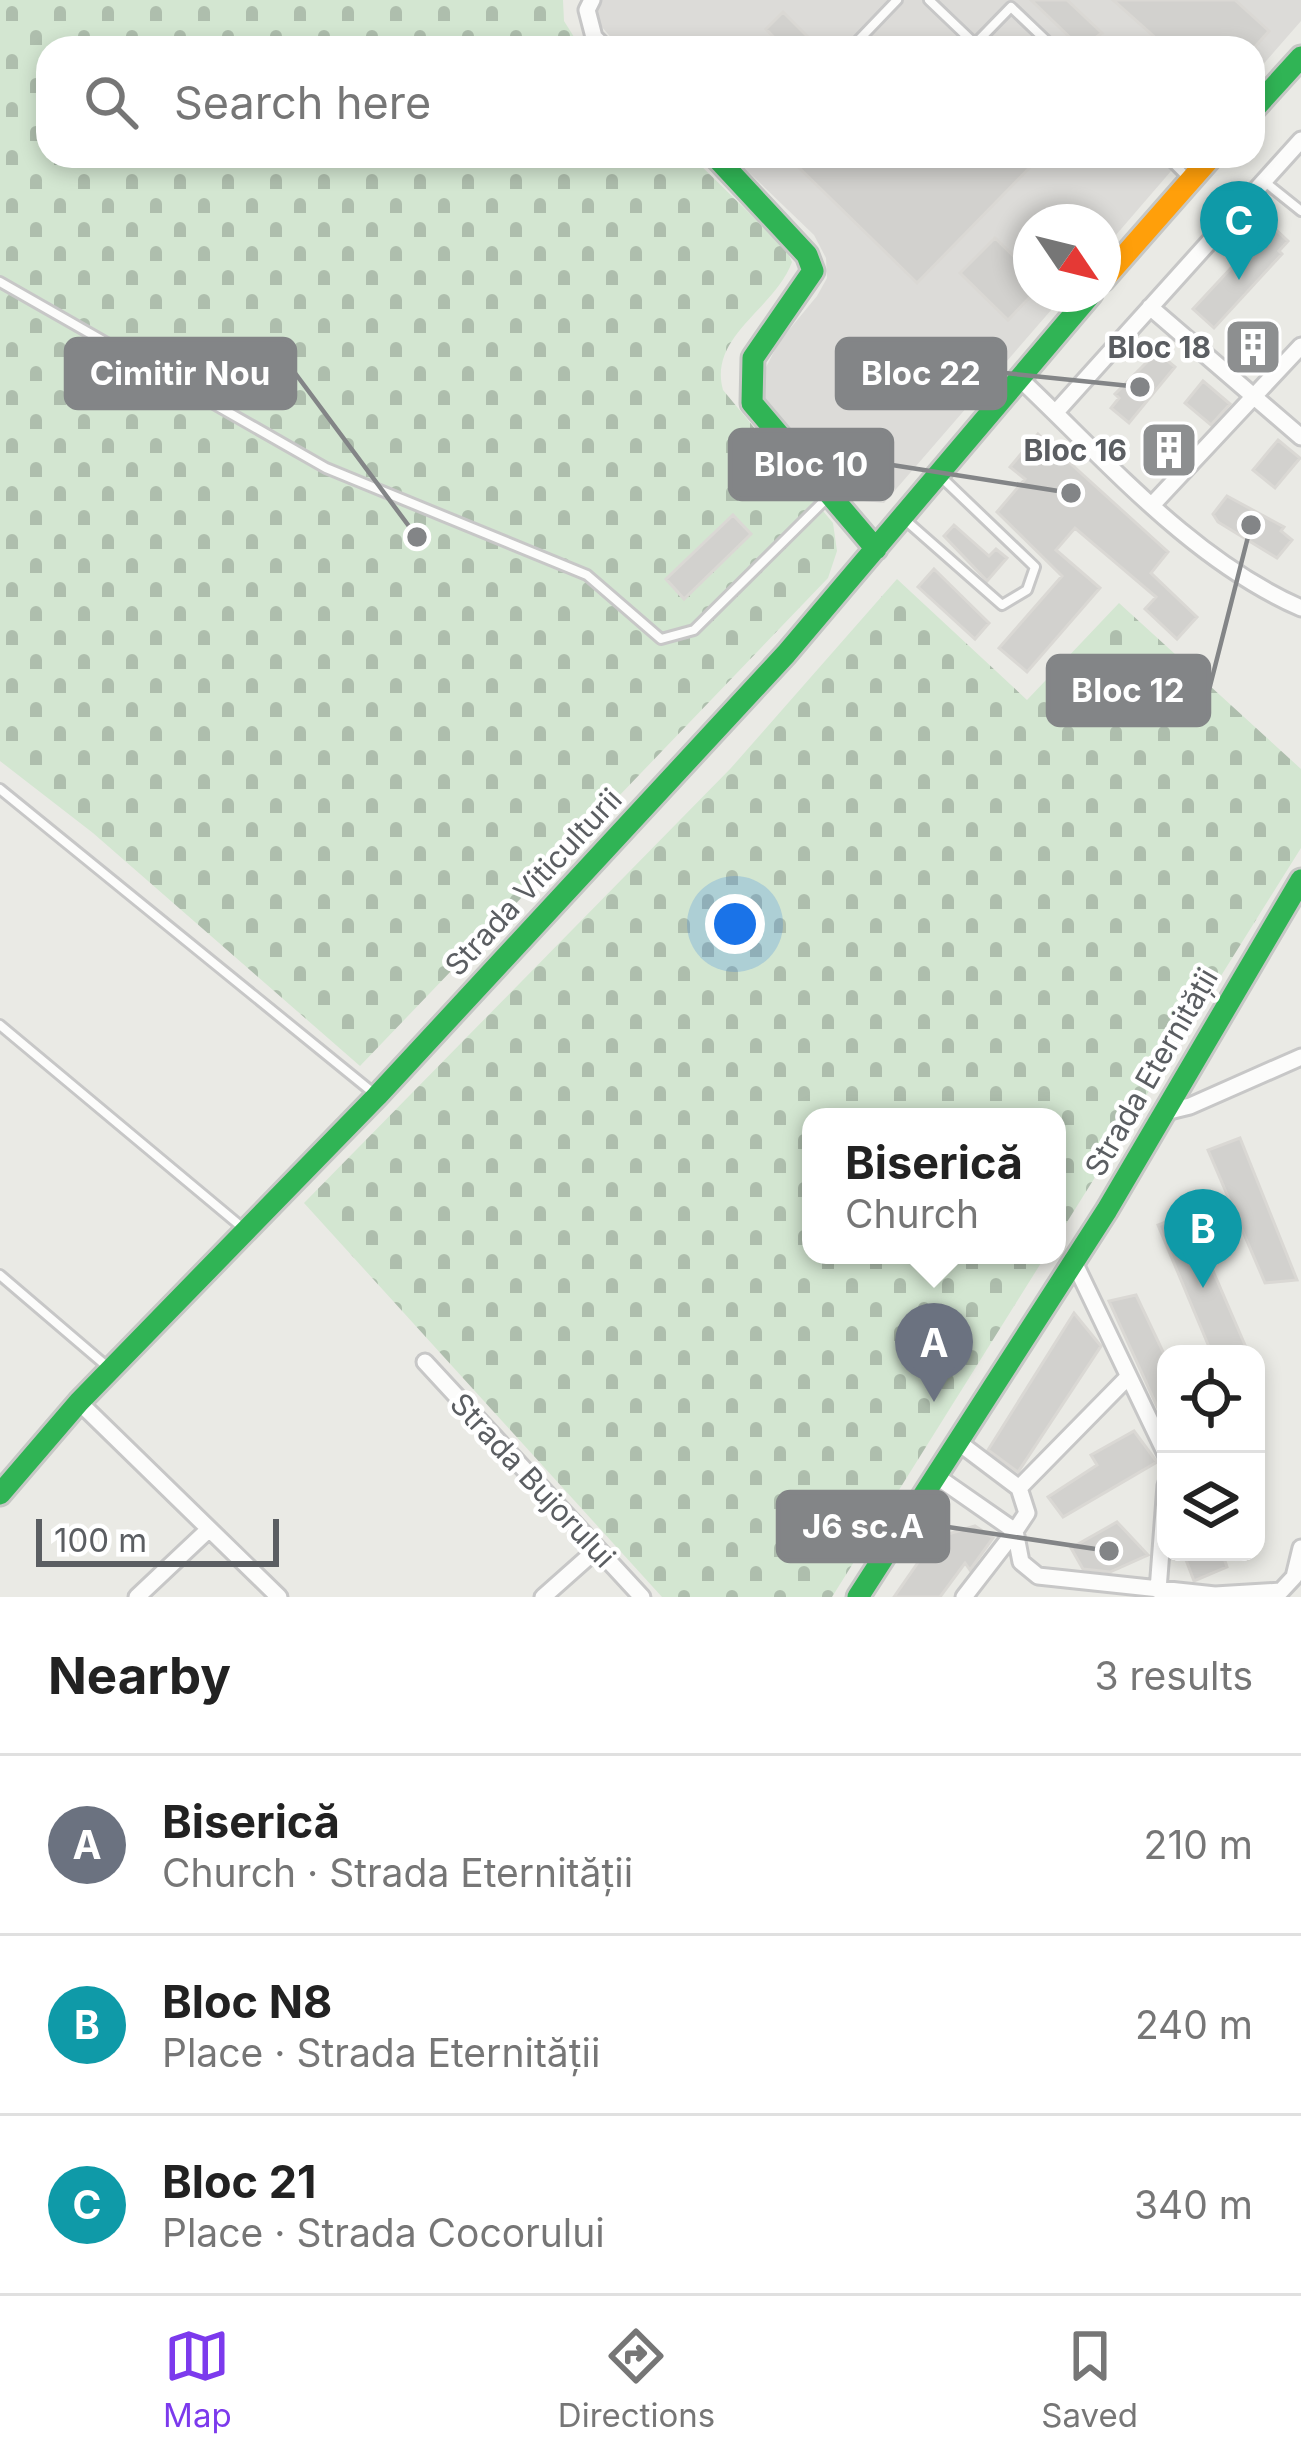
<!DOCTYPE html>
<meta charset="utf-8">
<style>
body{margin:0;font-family:Inter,sans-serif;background:#f2f2f2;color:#222}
.controls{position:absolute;right:36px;bottom:36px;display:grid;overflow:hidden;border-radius:24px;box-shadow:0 6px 18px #0003}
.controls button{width:108px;height:108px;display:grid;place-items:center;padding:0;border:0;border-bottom:3px solid #e0e0e0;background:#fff;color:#222;font:60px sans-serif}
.compass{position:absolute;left:1013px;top:204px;width:108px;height:108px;border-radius:50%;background:#fff;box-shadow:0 6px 18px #0003;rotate:125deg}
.scale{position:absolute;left:36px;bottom:30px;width:243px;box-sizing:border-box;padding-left:12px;border:6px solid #5b5e62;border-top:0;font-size:33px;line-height:42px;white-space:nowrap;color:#5b5e62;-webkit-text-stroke:9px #fff;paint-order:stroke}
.you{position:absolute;left:735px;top:924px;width:42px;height:42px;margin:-30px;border:9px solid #fff;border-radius:50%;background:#1a73e8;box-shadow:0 0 0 18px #1a73e833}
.badge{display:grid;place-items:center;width:78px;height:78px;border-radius:50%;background:#7c3aed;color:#fff;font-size:39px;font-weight:700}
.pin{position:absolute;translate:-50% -99px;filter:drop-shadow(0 3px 6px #0008)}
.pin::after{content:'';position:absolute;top:63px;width:42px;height:36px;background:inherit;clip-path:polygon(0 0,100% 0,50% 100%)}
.popup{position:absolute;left:802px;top:1108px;width:264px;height:156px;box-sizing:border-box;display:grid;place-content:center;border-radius:24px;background:#fff;filter:drop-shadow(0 3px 9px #0005);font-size:39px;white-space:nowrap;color:#767676}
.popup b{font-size:45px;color:#222}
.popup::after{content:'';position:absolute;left:50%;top:100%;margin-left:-24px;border:24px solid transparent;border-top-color:#fff}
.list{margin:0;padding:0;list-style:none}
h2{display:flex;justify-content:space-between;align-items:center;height:156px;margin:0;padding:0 48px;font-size:51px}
h2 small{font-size:39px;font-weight:400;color:#767676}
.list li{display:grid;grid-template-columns:78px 1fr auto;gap:36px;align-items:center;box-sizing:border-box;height:180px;padding:0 48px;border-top:3px solid #e0e0e0}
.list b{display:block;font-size:45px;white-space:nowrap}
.list p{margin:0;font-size:39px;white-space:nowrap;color:#767676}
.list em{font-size:39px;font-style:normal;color:#767676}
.icon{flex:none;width:66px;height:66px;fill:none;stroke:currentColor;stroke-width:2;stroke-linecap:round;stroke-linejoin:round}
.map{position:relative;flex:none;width:1301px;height:1597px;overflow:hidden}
.search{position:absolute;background:#fff;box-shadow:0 6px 18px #0003;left:36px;right:36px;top:36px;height:132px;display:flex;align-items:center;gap:30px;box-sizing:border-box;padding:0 42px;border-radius:36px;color:#767676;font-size:45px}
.sheet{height:696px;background:#fff}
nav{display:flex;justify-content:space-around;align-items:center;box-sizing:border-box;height:168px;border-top:3px solid #e0e0e0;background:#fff;font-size:33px;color:#767676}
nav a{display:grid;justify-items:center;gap:6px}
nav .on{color:#7c3aed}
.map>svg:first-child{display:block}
.industrial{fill:#dcdbd8}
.cemetery{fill:url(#cemetery-stones)}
.building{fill:#d2d1ce;stroke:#dad8d4;stroke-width:3}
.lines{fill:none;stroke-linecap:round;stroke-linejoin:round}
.lane-casing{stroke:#c7c7c7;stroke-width:14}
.street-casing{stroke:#c7c7c7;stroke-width:21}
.fast-casing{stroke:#c6c7c5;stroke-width:27}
.slow-casing{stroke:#c6c7c5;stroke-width:27}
.lane{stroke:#fcfcfb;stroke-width:8}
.street{stroke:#fcfcfb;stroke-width:15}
.fast{stroke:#30b455;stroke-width:21}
.slow{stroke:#ff9f0a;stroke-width:21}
.labels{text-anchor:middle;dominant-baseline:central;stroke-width:9;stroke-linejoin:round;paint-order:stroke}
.poi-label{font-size:30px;font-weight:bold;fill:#5b5e62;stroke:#fff;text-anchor:end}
.street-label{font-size:30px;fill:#5b5e62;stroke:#fff}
.leader{fill:none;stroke:#838587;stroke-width:4.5}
.callout-dot{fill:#838587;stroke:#fff;stroke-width:4.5}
.callout{fill:#838587;stroke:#838587;stroke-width:4.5}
.callout-label{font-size:33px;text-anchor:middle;font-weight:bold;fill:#fff}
</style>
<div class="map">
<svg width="1301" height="1597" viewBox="0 0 1301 1597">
<defs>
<pattern id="cemetery-stones" width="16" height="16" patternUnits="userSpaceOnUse" patternTransform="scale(3)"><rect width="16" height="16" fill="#d3e6d1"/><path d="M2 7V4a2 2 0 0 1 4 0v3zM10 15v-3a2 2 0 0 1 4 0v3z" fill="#aebead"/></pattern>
</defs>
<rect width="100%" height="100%" fill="#eaeae5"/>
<path class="industrial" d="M596,0H1301V21L1253,76V48H620L596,20Z
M732,156H1184L1103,250V222H1031V294H1065L884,503L863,501L764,401L763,373L779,342L817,296L827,278L826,258L814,235Z"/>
<path class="cemetery" d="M0,0H563L564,21L581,48H48V156H691L786,249L792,262C775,309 708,336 723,390L833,523L837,551L828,578L360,1066L93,833L0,761Z
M897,579L1027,700L1119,603L1301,769V848L1057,1238V1117H811V1255H1046L832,1597H662L304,1203L731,768Z"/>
<path class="building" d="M1031,0H1067L1102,33L1081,48Z
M1113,0H1235L1269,31L1254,48H1167Z
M783,12L819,48H784L766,29Z
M787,156H1041L917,283Z
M1271,225L1288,241L1279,251L1282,254L1214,328L1193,309Z
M995,238L1031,273V296L1008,320L960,273Z
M1256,321L1278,339L1251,373L1229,355Z
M1157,352L1175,367L1129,423L1111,408L1119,398L1115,394Z
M1203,381L1230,404L1211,425L1185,403Z
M1161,425L1189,448L1170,469L1143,447Z
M1038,434L1168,552L1151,573L1197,617L1177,639L1145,609L1156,597L1075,528L1056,550L1100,588L1027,672L999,648L1062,576L997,512L1025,479L1010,467Z
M1278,440L1300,458L1275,488L1253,470Z
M1227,496L1284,527L1281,531L1292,540L1277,558L1218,522L1213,514Z
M733,515L751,534L684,599L666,579Z
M954,525L989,556L996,549L1007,558L987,581L944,536Z
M934,569L989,623L975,639L918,587Z
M1240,1138L1297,1280L1265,1283L1208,1150Z
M1188,1213L1248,1352L1212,1354L1158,1225Z
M1136,1295L1166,1358V1426L1109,1301Z
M1074,1313L1101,1346L1018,1472L988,1450Z
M1134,1431L1157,1462L1063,1517L1048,1497L1097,1465L1091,1455Z
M1117,1522L1148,1555L1110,1572L1083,1569L1071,1548Z
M975,1526L993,1538L970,1570L965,1563L940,1597H894L935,1538Z
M1183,1552H1222L1227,1567L1194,1581Z"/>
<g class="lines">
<g class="lane-casing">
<path id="lane" d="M929,0L975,44L1011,7L1054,48
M851,48L897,0
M1166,156L1189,179
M731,172L747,156
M1265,182L1301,211
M0,282L326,468L587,575L661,639L694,630L827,498
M903,518L1002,605L1027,590L1035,567L939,475
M0,789L376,1095
M0,1025L243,1228
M0,1275L110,1369"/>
</g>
<g class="street-casing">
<path id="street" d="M592,0L587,10L594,37L605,48
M1150,307L1301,437
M1018,377C1105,459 1191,560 1301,608
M1056,412L1301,140
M1153,504L1301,346
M1161,1113L1190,1106L1301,1057
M1074,1262L1166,1454
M425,1362L642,1597
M79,1402L279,1597
M958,1442L1019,1488L1127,1378
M936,1476L1015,1531L964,1597
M1019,1488L1027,1513L1015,1531L1021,1562L1038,1576L1215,1595L1281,1591L1294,1577L1301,1548
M1158,1590L1166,1485
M137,1597L207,1531
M543,1597L596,1550"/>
</g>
<g class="fast-casing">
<path id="fast" d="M1253,110L1301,57
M715,156L807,255L813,271L753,358L752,403L876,549
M0,1494L79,1402L377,1096L786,654L1091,294
M858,1597L1107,1210L1301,880"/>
</g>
<g class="slow-casing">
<path id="slow" d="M1103,280L1212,156"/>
</g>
<use href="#lane" class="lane"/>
<use href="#street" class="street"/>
<use href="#fast" class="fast"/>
<use href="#slow" class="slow"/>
</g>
<defs>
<g id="building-square" transform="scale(3)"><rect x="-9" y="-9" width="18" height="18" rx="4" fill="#8d8f90" stroke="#fff"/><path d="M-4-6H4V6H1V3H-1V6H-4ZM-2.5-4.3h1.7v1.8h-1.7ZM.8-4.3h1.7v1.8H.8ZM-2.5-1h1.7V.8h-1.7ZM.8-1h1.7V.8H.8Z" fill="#fff"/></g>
</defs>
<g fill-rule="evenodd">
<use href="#building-square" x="1253" y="347"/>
<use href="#building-square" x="1169" y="450"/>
</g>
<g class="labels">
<g class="poi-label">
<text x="1211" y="347">Bloc 18</text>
<text x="1127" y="450">Bloc 16</text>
</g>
<g class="street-label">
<text transform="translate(533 882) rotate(-47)">Strada Viticulturii</text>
<text transform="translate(1151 1072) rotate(-60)">Strada Eternității</text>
<text transform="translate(533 1480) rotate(47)">Strada Bujorului</text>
</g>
</g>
<path class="leader" d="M1140 387L1005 373M417 537L295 373M1071 493L892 465M1251 525L1209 690M1109 1551L948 1527"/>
<g class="callout-dot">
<circle cx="1140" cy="387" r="12"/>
<circle cx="417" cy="537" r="12"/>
<circle cx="1071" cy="493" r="12"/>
<circle cx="1251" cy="525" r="12"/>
<circle cx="1109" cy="1551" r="12"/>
</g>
<g class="callout">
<rect x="837" y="339" width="168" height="69" rx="12"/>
<rect x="66" y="339" width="229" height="69" rx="12"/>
<rect x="730" y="430" width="162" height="69" rx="12"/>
<rect x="1048" y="656" width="161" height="69" rx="12"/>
<rect x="778" y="1492" width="170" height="69" rx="12"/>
</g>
<g class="callout-label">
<text x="921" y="385">Bloc 22</text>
<text x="180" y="385">Cimitir Nou</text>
<text x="811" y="476">Bloc 10</text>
<text x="1128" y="702">Bloc 12</text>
<text x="863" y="1538">J6 sc.A</text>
</g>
</svg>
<div class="controls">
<button><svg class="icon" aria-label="locate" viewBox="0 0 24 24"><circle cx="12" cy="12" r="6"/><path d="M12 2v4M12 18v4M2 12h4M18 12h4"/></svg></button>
<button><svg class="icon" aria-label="layers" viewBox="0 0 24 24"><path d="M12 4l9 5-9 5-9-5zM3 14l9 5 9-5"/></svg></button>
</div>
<svg class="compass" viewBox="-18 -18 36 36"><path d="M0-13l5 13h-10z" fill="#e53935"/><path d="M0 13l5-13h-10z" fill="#767676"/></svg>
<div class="scale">100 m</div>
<div class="you"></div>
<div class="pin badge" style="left:934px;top:1402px;background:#6b7280">A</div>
<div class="popup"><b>Biserică</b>Church</div>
<div class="pin badge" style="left:1203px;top:1288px;background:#0f9aa8">B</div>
<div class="pin badge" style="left:1239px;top:280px;background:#0f9aa8">C</div>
<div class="search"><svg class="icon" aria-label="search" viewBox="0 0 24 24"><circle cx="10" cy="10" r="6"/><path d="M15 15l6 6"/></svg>Search here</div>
</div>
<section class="sheet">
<h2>Nearby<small>3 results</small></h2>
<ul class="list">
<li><span class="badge" style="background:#6b7280">A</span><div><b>Biserică</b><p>Church · Strada Eternității</p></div><em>210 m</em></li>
<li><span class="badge" style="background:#0f9aa8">B</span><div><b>Bloc N8</b><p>Place · Strada Eternității</p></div><em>240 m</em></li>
<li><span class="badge" style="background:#0f9aa8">C</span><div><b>Bloc 21</b><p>Place · Strada Cocorului</p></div><em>340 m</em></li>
</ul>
</section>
<nav>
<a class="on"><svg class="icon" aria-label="map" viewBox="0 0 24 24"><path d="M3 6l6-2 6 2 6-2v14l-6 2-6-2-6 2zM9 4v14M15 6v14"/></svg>Map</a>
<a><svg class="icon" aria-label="directions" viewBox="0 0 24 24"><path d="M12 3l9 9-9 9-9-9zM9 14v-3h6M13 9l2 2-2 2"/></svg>Directions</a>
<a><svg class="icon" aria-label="saved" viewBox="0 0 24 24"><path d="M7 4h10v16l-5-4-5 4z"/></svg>Saved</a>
</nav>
